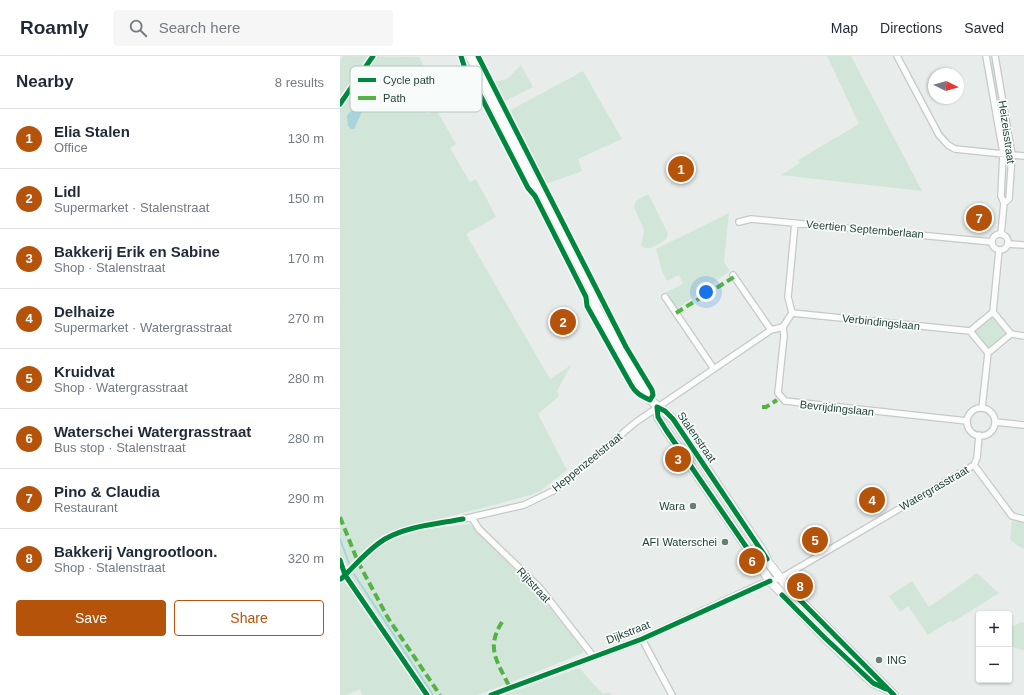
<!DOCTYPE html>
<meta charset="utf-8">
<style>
body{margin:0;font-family:Arial,sans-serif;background:#f6f6f7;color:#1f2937}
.controls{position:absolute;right:12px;bottom:12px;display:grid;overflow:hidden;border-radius:4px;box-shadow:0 1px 3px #0004}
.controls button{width:36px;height:36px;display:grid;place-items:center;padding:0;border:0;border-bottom:1px solid #e0e1e3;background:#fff;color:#1f2937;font:20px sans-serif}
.compass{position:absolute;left:588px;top:12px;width:36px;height:36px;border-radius:50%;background:#fff;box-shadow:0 1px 3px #0004;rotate:95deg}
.you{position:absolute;left:366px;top:236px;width:14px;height:14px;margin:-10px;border:3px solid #fff;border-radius:50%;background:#1a73e8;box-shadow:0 0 0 6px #1a73e833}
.badge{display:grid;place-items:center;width:26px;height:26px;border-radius:50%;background:#b45309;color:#fff;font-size:13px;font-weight:700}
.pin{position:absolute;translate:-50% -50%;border:2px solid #fff;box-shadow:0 1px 4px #0006}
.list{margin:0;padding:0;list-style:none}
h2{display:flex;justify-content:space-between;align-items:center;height:52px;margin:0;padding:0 16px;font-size:17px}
h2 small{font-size:13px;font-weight:400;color:#747a83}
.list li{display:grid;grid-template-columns:26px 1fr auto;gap:12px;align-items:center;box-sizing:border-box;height:60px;padding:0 16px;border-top:1px solid #e0e1e3}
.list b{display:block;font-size:15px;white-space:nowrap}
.list p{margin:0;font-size:13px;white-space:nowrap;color:#747a83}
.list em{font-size:13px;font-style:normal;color:#747a83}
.actions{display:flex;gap:8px;padding:12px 16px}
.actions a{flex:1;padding:9px 0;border:1px solid #b45309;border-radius:4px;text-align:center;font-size:14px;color:#b45309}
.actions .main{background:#b45309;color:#fff}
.icon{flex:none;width:22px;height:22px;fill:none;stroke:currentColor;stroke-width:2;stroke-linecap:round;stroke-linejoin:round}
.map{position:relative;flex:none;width:684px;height:639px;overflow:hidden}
header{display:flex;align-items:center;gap:24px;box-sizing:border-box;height:56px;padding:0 20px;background:#fff;border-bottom:1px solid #e0e1e3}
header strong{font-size:19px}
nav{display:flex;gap:22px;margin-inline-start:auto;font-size:14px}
.search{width:280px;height:36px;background:#f6f6f7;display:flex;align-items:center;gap:10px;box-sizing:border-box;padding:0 14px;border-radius:4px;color:#747a83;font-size:15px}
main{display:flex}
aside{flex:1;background:#fff}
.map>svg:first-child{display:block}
.green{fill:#d1e6d8}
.water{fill:#a9d4db}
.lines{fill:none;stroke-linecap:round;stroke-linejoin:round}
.stream{stroke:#a9d4db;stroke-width:2}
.street-casing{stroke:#c5cac8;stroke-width:8}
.secondary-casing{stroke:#c3cbc8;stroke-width:10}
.street{stroke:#fcfcfc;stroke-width:5.5}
.secondary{stroke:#fcfcfc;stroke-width:8}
.quiet{stroke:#55b346;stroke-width:4;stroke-dasharray:8 4;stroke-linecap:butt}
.cycleway-casing{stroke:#f7fbf9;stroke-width:8}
.cycleway{stroke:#00873e;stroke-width:5}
.poi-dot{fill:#697e78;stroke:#f7fbf9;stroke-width:1.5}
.labels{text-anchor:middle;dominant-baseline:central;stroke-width:3.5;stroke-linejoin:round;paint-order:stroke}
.street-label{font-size:11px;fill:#24423a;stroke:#f7fbf9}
.poi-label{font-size:11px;fill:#24423a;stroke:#f7fbf9;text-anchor:end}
.key{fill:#f7fbf9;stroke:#b8c4c0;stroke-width:1}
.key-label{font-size:11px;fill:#24423a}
</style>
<header>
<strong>Roamly</strong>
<div class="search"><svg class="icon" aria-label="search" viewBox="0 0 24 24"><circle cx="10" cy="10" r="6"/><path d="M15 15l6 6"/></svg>Search here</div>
<nav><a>Map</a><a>Directions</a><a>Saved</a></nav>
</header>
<main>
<aside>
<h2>Nearby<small>8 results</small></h2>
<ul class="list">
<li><span class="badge">1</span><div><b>Elia Stalen</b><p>Office</p></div><em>130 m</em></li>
<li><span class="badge">2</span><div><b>Lidl</b><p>Supermarket · Stalenstraat</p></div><em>150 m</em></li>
<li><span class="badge">3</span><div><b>Bakkerij Erik en Sabine</b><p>Shop · Stalenstraat</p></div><em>170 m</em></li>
<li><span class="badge">4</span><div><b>Delhaize</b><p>Supermarket · Watergrasstraat</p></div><em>270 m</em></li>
<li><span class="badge">5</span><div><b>Kruidvat</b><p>Shop · Watergrasstraat</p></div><em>280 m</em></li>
<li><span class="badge">6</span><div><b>Waterschei Watergrasstraat</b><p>Bus stop · Stalenstraat</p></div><em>280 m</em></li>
<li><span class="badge">7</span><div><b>Pino &amp; Claudia</b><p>Restaurant</p></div><em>290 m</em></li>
<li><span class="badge">8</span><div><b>Bakkerij Vangrootloon.</b><p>Shop · Stalenstraat</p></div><em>320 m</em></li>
</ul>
<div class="actions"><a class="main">Save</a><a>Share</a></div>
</aside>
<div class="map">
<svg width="684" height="639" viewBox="0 0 684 639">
<rect width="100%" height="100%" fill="#e8edeb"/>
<path class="green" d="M3,0L79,1L86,14L69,24L87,58L97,55L116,88L110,92L130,126L136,123L156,161L126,178L210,323L231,309L217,335L219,340L198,358L227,414L200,435L191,439L85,467L88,473L130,468L196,534L243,593V597L169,627L161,611H159L167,628L137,639H22L20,633L6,639H0V5Z
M487,0H511L582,135L441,119L460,107L458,104L519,68Z
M651,6L653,8L668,89L667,91H665L649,8Z
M181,9L193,31L165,45L154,26L167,23Z
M243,15L282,83L238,103L242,115L206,128L169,55Z
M306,139H309L328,178L326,183C318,188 310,196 301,190L304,174L294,151L296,145Z
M389,157L384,206L390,215L337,253L326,236L343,228L339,219L327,225L322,215L316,193Z
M649,261C659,262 666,271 665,281C648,296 648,294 634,277V274Z
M672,465L684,466V493L678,490L670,483Z
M637,517L659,537L613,566L610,565L588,579L568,550L560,556L549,540L572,525L589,551Z
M682,566L684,567V594L674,592L669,586V572Z
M239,612L263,638L270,636L271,639H164Z"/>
<path class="water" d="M19,44L26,47L14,73H11L8,70L7,60Z"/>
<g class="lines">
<path class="stream" d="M0,483L9,507
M14,518L93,639"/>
<g class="street-casing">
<path id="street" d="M557,0L599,79L608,89L615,93L684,100
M646,0L663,97L661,140L664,147
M655,0L672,99L669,143L664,147L661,178
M399,166L411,163L652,186
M652 186a8 8 0 1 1 16 0a8 8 0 1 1-16 0Z
M668,188L684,189
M393,219L431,274
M325,241L374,313
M653,256L671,278L648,297L630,275Z
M653,256L659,194
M452,257L630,275
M443,271L444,280L438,337L445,345L627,365
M671,278L684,280
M642,352L648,297
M627 366a14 14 0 1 1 28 0a14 14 0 1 1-28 0Z
M655,366L684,369
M634,409L672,460L684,463
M634,409L637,402L639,379
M132,462L139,473L200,532L253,600
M123,463L184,449L215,434L296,366L431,274L443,271L452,257L448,241L455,167
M302,583L332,639
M151,639L302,583L423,527L441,522L634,409"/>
</g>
<g class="secondary-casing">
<path id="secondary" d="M130,0L194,128L202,136L247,225L253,237L256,251L280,295L310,344L333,363L424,497L428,506L449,533L554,639
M317,351L318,361L326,374L430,525L485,582L533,627L548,634"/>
</g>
<use href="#street" class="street"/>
<use href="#secondary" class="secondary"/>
<path class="quiet" d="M336,257L394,221
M422,351H426L437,344
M0,461L18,506L48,562L100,639
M162,566C145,593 158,606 170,632"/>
<g class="cycleway-casing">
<path id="cycleway" d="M121,0L126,16L133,25L188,132L195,140L246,241L247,250L290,327C295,337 301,340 310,344L313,339L312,334L286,291L138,0
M0,48L33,0
M317,351L325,355L333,363L427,503
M317,351L318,361L326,374L418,508
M0,504L5,519L87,639
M1,523C15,510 28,493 45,483C68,470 97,468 123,463
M449,533L554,639
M442,539L485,582L533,627L546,633
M151,639L302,583L430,525"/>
</g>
<use href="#cycleway" class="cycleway"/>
</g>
<g class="poi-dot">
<circle cx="353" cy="450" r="4"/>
<circle cx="385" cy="486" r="4"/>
<circle cx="539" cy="604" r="4"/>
</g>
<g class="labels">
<g class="street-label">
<text transform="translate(667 76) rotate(82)">Heizeisstraat</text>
<text transform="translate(525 173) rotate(5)">Veertien Septemberlaan</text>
<text transform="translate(541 266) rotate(6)">Verbindingslaan</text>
<text transform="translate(497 352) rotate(6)">Bevrijdingslaan</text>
<text transform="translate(357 381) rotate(55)">Stalenstraat</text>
<text transform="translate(247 406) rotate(-39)">Heppenzeelstraat</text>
<text transform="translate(594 432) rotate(-30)">Watergrasstraat</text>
<text transform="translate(194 529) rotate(47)">Rijtstraat</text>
<text transform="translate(288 576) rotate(-21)">Dijkstraat</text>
</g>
<g class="poi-label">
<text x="345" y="450">Wara</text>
<text x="377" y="486">AFI Waterschei</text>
<text x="547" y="604" text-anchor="start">ING</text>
</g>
</g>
<rect x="10" y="10" width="132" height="46" rx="6" class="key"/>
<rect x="18" y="22" width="18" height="4" fill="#00873e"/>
<rect x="18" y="40" width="18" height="4" fill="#55b346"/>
<g class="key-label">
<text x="43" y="28">Cycle path</text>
<text x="43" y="46">Path</text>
</g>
</svg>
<div class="controls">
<button>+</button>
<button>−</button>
</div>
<svg class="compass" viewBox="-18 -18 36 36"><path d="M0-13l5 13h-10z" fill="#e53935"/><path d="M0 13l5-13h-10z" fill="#747a83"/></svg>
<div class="you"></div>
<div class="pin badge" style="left:341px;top:113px">1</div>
<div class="pin badge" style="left:223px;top:266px">2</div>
<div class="pin badge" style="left:338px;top:403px">3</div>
<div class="pin badge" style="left:532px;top:444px">4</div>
<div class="pin badge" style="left:475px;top:484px">5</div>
<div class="pin badge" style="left:412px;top:505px">6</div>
<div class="pin badge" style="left:639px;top:162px">7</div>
<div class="pin badge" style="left:460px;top:530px">8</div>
</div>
</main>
